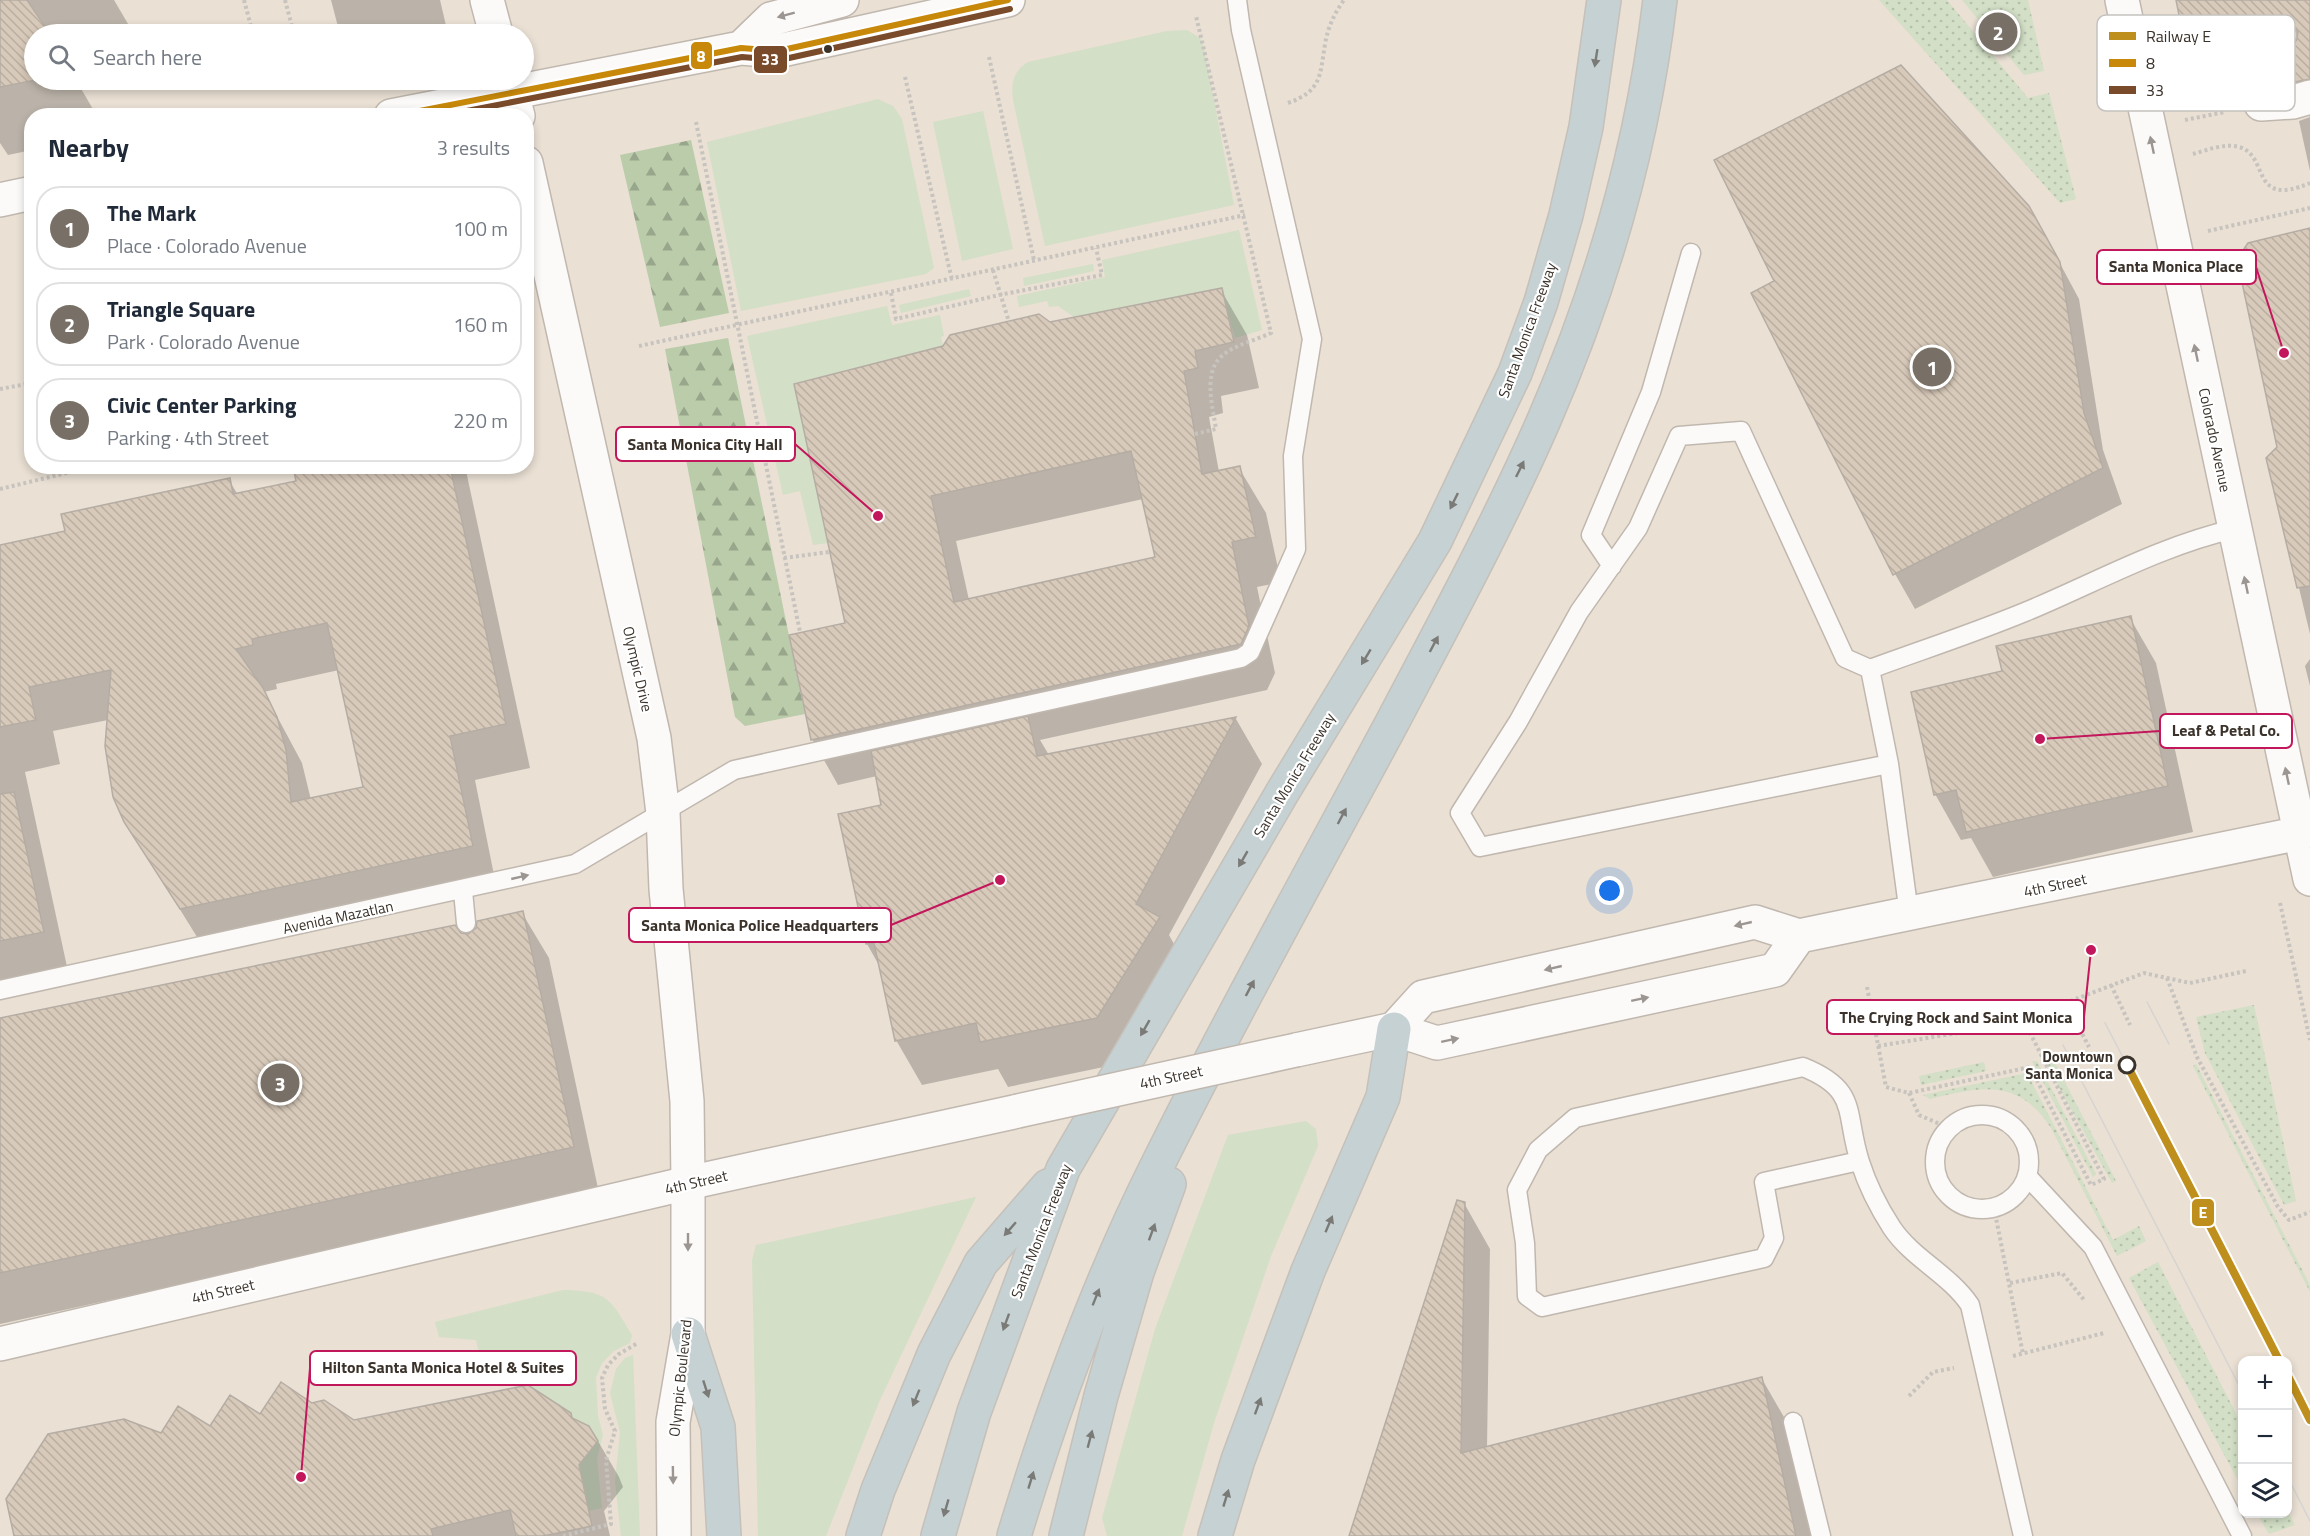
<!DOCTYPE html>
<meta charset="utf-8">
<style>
body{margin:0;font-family:"Titillium Web",sans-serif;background:#f6f6f7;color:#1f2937}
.controls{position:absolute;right:18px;bottom:18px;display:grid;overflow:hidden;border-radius:12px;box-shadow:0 3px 9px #0003}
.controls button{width:54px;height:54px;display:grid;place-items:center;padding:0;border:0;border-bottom:2px solid #e0e1e3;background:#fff;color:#1f2937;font:30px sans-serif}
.you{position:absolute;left:1610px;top:891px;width:21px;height:21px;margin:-15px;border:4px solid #fff;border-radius:50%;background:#1a73e8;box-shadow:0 0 0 9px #1a73e833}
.badge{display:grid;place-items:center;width:39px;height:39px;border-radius:50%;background:#787066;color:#fff;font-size:20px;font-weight:700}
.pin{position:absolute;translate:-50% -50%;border:3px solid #fff;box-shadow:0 2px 6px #0006}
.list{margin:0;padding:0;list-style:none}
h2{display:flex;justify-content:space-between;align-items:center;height:78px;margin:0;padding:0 24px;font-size:26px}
h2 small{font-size:20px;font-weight:400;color:#747a83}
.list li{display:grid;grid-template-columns:39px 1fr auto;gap:18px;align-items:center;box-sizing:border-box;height:84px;margin:0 12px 12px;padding:0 12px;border:2px solid #e0e1e3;border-radius:24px}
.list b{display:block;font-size:22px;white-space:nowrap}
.list p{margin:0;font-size:20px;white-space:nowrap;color:#747a83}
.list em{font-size:20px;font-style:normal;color:#747a83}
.icon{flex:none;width:33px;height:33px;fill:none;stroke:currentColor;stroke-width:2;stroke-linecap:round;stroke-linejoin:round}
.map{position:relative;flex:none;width:2310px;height:1536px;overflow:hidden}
.search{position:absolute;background:#fff;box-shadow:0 3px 9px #0003;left:24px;top:24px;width:510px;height:66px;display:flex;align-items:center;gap:15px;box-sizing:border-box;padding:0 21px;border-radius:33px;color:#747a83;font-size:22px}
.panel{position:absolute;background:#fff;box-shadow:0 3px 9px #0003;left:24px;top:108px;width:510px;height:366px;border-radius:24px}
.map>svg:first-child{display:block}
.grass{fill:#d3dfc6}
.forest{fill:url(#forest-firs)}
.park{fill:url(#park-dots)}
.shadow{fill:#0003;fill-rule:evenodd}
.building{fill:url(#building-back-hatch);stroke:#b5ada4;stroke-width:1.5;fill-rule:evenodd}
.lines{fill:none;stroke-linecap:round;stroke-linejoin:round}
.lane-casing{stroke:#c0b8af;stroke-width:21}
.street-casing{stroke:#c0b8af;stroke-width:36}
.secondary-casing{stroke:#c0b8af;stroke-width:36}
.highway-casing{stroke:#c5c0ba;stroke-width:36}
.path{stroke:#c7c3be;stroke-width:4;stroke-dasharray:3 3;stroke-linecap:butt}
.lane{stroke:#fcfaf9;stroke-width:18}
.street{stroke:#fcfaf9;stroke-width:33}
.secondary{stroke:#fcfaf9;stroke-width:33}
.highway{stroke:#c6d1d3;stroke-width:33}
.tram{stroke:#d6d4d1;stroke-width:1.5}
.secondary-bridge-casing{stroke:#c0b8af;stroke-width:36;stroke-linecap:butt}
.secondary-bridge{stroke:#fcfaf9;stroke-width:33}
.bus-1-casing{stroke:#fff;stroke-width:10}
.bus-2-casing{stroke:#fff;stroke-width:10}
.bus-1{stroke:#c8890b;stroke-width:6}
.bus-2{stroke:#7a4b2a;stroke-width:6}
.rail-1-casing{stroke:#fff;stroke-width:12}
.rail-1{stroke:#bf8f1e;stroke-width:8}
.oneway{fill:#9c9692}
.oneway2{fill:#7a7a77}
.bus-dot{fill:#3b332b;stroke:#fff;stroke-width:2}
.stop-dot{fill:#fff;stroke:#3b332b;stroke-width:3}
.labels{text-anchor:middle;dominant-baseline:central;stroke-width:4.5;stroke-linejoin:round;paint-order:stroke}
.street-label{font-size:15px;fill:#3b332b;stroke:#fff}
.stop-label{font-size:15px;font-weight:bold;fill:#3b332b;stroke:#fff;text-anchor:end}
.key{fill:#fff;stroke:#c4c2bf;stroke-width:1.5}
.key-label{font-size:16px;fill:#3b332b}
.leader{fill:none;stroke:#c2185b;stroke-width:2}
.callout-dot{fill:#c2185b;stroke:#fff;stroke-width:2}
.callout{fill:#fff;stroke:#c2185b;stroke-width:2}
.callout-label{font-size:16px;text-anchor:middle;font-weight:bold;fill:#3b332b}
.line-badge{stroke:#fff;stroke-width:2}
.badge-label{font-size:16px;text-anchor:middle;font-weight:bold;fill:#fff}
</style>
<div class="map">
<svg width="2310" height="1536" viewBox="0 0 2310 1536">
<defs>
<pattern id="forest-firs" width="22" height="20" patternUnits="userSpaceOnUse" patternTransform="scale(1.5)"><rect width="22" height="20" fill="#baccaa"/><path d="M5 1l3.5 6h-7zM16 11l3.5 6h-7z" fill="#98a68b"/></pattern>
<pattern id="park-dots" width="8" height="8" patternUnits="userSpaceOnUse" patternTransform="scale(1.5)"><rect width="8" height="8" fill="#d3dfc6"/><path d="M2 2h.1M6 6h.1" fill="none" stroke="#b6c0aa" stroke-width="1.8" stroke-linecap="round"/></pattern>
<pattern id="building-back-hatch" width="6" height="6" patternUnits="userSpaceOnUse" patternTransform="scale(1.5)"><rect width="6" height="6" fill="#d8caba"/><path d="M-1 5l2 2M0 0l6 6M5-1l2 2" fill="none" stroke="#baaea0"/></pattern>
</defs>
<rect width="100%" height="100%" fill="#eae0d4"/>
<path class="grass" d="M1187,30L1200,38L1204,48L1234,205L1045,246L1013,100C1011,84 1013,71 1028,62L1167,31Z
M878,99L893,106L902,119L934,268L926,274L741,311L707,142Z
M983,111L1013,249L962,261L933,122Z
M1239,230L1262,330L1235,338L1221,288L1074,317L1058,306L1049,307L1047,301L1019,307L1017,296L1105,277L1102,260Z
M1093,264L1094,271L1024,286L1023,278Z
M969,289L971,296L901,313L899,305Z
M887,306L892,325L940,315L944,336L941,337L943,346L794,384L828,543L813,545L800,491L783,495L747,336Z
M1306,1121L1316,1129L1318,1146L1271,1256L1214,1423L1182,1536H1107L1102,1518L1155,1329L1228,1135Z
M976,1197L879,1402L826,1536H758L752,1260L756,1245Z
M563,1290C608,1291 610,1298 632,1335L630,1343L614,1351L602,1363L596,1378L598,1416L603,1435L597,1458L602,1508L589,1511L577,1454L585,1453L594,1446C599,1431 588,1421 574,1424L571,1413L515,1388L511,1374L485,1379L476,1340L439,1337L435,1322Z
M633,1355L640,1536H621L615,1482L620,1432L610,1393L616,1369L625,1358Z"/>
<path class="forest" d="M691,140L729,313L660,327L620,155Z
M728,338L805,714L745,726L735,717L665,349Z"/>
<path class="park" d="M1879,0H1947L2028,98L2049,93L2076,199L2060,203Z
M1962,0H2028L2044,71L2024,75Z
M2254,1005L2296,1201L2284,1205L2205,1053L2196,1017Z
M2051,1055L2116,1181L2112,1183L2043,1058Z
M2032,1061H2037L2096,1174L2093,1177Z
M1984,1062L1986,1071L1921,1085L1919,1076Z
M2196,1064L2310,1285V1292L2193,1066Z
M2027,1073L2113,1240L2139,1226L2146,1241L2117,1256L2051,1128C2018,1077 1980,1087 1930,1099L1923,1095Z
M2158,1262L2242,1425V1488L2129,1278Z
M2288,1512L2295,1525L2269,1534L2257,1514Z"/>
<path class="shadow" d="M0,0H114L134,34H34V80H76L97,116H32V150L8,155L0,143Z
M331,0H440L448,34H343L337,23Z
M2177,0H2310V171L2299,121L2310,117L2290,83L2286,65L2212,85L2186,40Z
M2310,229V634L2268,458L2278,447Z
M2049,243L2079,299L2103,450L2122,504L1915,609L1895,574Z
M1221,290L1247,335L1259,388L1221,396L1223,413L1209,417L1219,472L1239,468L1266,513L1281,582L1257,587L1275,673L1267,690L1040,740L1049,755L1236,719L1262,764L1169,935L1185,964L1123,1063L1008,1087L998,1069L922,1085L896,1040L880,967L867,944L883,806L877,776L838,785L812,739L846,624L795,385L1050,324ZM1143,499L1156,558L969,600L956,541Z
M295,466H465L530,768L475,780L497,890L207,953L125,821L108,720L53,731L60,764L25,772L69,976L0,991V547L67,532L229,480L238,495L298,483ZM339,670L364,788L311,800L302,763L264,692L277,689L276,684Z
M2130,618L2156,663L2193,832L1993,877L1971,838L1961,840L1935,794L2003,672Z
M2310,659V686L2305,666Z
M522,913L549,958L599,1193L0,1324V1020L460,934L468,936Z
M1464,1203L1490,1249L1487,1448L1762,1379L1788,1424L1812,1536H1350Z
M528,1387L592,1431L619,1477L623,1487L604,1511L610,1536H15L161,1435L210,1428L312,1404L354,1421Z"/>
<path class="building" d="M0,0H27L50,34H34L36,80L0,87Z
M2176,0H2310V79L2289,83L2281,48L2294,44L2297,39L2298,32L2291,25L2276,26L2274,16L2184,40Z
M1901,65L2029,206L2060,262L2084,413L2103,468L1893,575L1751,293L1774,281L1714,160Z
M2310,228V586L2297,588L2266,458L2277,447L2237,259L2248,243Z
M1222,288L1234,342L1195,351L1198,368L1184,371L1202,474L1240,466L1256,537L1232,542L1249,626L1241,644L811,740L789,635L845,623L794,384L943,346L950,335L1039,314L1050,322ZM1131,451L1155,557L954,602L931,496Z
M293,466H450L506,724L450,736L473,846L180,909L124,822L113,797L105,746L111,670L29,687L36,720L0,727V545L65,531L61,514L230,478L233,494L296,481ZM327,623L363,787L291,802L286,750L277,717L263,688L236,649L253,645L252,639Z
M2131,616L2168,786L1966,832L1956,790L1934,795L1911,692L2002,671L1996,646Z
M1028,716L1037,756L1236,717L1136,904L1160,917L1097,1018L980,1042L976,1023L895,1041L874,943L866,944L838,814L881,805L871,751Z
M14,792L44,932L0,941V794Z
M523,911L574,1147L0,1273V1018L455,925L461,933L468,934L476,928L477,921Z
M1457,1200L1465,1202L1461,1453L1762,1377L1796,1536H1349Z
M281,1382L312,1403L324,1400L354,1420L528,1385L571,1413L572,1418L589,1426L598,1441L579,1465L592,1526L543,1536H516L510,1510L431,1529L433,1536H14L6,1499L48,1434L124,1419L161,1433L178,1406L210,1426L230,1395L260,1414Z"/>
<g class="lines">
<g class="lane-casing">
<path id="lane" d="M2137,68L2287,35
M1612,566L1591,535L1651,392L1691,253
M1870,669L1845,658L1741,431L1679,436L1638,528L1579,612L1518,722L1460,813L1480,847L1889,764
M463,891L466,923
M1909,914L1889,764L1870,669C1922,650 1974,633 2025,612C2095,583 2160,546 2234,529
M0,990L575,864L734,770L1241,658L1250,652L1296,549L1293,456L1312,339L1241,30L1237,0
M1935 1162a47 47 0 1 1 94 0a47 47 0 1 1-94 0Z
M1859,1161L1764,1182L1774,1238L1764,1258L1542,1307L1527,1296L1525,1243L1517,1190L1538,1150L1575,1118L1803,1067C1860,1090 1844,1113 1860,1162C1867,1184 1879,1208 1892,1228C1913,1259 1949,1274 1970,1305L2023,1536
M2028,1177L2093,1247L2242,1536
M1793,1422L1821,1536"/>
</g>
<g class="street-casing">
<path id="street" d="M487,0L496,34
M508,80L518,116
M2261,104L2293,102L2310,97
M526,163L654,738L663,813L666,889L687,1101L688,1183"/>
</g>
<g class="secondary-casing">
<path id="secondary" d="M2122,0L2310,879
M741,48L771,19L842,0
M391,116L741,48L778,51L1008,0
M0,200L32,193
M1394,1029L1423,997L1755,922L1799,936L2310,831
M1296,1050L1394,1029L1437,1043L1775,970L1799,936
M0,1344L688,1183L1018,1111
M674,1536L673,1422L688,1334V1183"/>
</g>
<g class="highway-casing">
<path id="highway" d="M688,1334L718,1427L724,1536
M863,1536L878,1490L934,1354L981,1263L1048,1186
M938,1536L974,1412L1063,1169L1282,793L1435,541L1515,373L1541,302L1566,215L1586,127L1604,0
M1014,1536C1052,1410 1097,1286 1156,1168C1231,1017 1313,870 1393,721C1445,622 1499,523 1544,420C1602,287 1643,144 1660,0
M1066,1536L1101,1396L1137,1272L1169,1184
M1215,1536L1238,1460L1308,1271L1383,1097L1394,1029"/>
</g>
<path class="path" d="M244,0L253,34
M285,0L294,34
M989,57L1034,260
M905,77L952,280
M1288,103C1322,91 1320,75 1325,44C1328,27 1334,14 1344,0
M2185,120L2225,112
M696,122L800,632
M2193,154C2207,150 2225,143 2239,147C2270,155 2249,209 2310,183
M2208,231L2310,208
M993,270L1009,322
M891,293L896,319L999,295L1102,275L1096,248
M639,346L1245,215
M0,389L32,383
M1195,434L1216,429C1213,408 1202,371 1223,355C1235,345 1256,340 1271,333L1196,16
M0,489L96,466
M784,558L829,552
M2280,903L2310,1040
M2167,978L2197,1057L2278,1207L2289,1220L2310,1212
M2111,985L2130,1025
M1867,987L1886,1087L1909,1093L2030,1067L2091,1185L2104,1179L2022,1017
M2066,1002L2089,1047
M1878,1046L1976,1030L2039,1013L2144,973L2190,983L2246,971
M1909,1093L1919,1115L1949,1128
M1994,1208L2023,1354
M2010,1283L2062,1273L2085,1301
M2013,1356L2104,1333
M1909,1396L1933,1372L1954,1368
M563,1536L611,1524L606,1460L615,1431L605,1409L602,1378L608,1365L619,1354L638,1343"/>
<use href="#lane" class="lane"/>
<use href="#street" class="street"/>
<use href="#secondary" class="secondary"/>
<use href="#highway" class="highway"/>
<path class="tram" d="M2147,1002L2169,1044
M2105,1023L2127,1065
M2063,1045L2242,1391
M2288,1478L2310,1521"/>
<g class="secondary-bridge-casing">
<path id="secondary-bridge" d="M1018,1111L1296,1050"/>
</g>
<use href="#secondary-bridge" class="secondary-bridge"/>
<g class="bus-1-casing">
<path id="bus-1" d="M394,116L741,48L778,51L1008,0"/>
</g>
<g class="bus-2-casing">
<path id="bus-2" d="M441,116L742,57L780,60L1010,9"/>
</g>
<use href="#bus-1" class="bus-1"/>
<use href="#bus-2" class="bus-2"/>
<g class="rail-1-casing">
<path id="rail-1" d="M2127,1065L2279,1360
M2288,1376L2310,1420"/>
</g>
<use href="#rail-1" class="rail-1"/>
</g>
<defs><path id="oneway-solid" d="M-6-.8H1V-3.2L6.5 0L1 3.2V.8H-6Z" transform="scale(1.5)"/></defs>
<g class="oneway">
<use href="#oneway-solid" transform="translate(786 15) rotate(165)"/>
<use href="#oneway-solid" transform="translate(2152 145) rotate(-102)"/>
<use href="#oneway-solid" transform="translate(2196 353) rotate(-102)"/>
<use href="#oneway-solid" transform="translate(2246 585) rotate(-102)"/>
<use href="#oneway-solid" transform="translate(2287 776) rotate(-102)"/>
<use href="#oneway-solid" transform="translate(520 877) rotate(-13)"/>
<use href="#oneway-solid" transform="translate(1743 924) rotate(167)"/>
<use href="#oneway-solid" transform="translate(1553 968) rotate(167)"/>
<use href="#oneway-solid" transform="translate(1640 999) rotate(-12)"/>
<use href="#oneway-solid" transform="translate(1450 1040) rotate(-12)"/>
<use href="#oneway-solid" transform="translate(688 1242) rotate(90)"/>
<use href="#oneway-solid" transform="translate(673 1475) rotate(89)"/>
</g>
<g class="oneway2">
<use href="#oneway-solid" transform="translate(1596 58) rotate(99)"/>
<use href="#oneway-solid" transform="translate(1520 469) rotate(-64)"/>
<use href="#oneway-solid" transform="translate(1454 501) rotate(116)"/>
<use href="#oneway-solid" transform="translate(1434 644) rotate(-62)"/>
<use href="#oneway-solid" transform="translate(1366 657) rotate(121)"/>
<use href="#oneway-solid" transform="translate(1342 816) rotate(-62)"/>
<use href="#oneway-solid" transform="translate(1243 859) rotate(120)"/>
<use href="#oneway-solid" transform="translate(1250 988) rotate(-62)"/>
<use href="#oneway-solid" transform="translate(1145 1028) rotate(120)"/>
<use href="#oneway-solid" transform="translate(1329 1224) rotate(-67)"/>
<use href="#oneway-solid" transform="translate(1010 1229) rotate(131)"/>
<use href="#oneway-solid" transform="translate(1152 1232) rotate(-70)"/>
<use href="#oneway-solid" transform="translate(1096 1297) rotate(-68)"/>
<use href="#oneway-solid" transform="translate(1006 1322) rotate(110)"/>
<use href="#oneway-solid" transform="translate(706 1389) rotate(72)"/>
<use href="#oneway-solid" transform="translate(916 1398) rotate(112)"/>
<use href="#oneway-solid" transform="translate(1258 1406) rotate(-70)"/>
<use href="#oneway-solid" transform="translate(1090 1439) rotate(-75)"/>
<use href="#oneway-solid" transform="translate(1031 1480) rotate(-73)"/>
<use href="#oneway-solid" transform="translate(1226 1498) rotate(-73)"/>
<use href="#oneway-solid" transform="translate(946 1508) rotate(106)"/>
</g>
<circle class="bus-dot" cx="828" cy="49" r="5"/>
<circle class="stop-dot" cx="2127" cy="1065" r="8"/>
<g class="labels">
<g class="street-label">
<text transform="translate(1527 330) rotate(-70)">Santa Monica Freeway</text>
<text transform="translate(2215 440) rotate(78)">Colorado Avenue</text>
<text transform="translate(638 669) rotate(77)">Olympic Drive</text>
<text transform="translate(1294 775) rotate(-59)">Santa Monica Freeway</text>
<text transform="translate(2055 885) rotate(-12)">4th Street</text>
<text transform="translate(338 917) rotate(-12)">Avenida Mazatlan</text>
<text transform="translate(1171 1077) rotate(-12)">4th Street</text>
<text transform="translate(696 1182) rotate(-13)">4th Street</text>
<text transform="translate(1041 1231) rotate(-69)">Santa Monica Freeway</text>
<text transform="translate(223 1291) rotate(-13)">4th Street</text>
<text transform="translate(680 1378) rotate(-84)">Olympic Boulevard</text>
</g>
<g class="stop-label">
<text x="2113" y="1056">Downtown<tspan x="2113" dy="17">Santa Monica</tspan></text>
</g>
</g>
<rect x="2097" y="15" width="198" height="96" rx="9" class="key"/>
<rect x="2109" y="32" width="27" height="8" fill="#bf8f1e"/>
<rect x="2109" y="59" width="27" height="8" fill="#c8890b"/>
<rect x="2109" y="86" width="27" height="8" fill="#7a4b2a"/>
<g class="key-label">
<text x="2146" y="42">Railway E</text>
<text x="2146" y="69">8</text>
<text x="2146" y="96">33</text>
</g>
<path class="leader" d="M2284 353L2256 267M878 516L795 444M2040 739L2160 731M1000 880L891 925M2091 950L2084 1017M301 1477L310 1368"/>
<g class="callout-dot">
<circle cx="2284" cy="353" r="6"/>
<circle cx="878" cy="516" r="6"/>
<circle cx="2040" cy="739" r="6"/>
<circle cx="1000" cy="880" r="6"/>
<circle cx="2091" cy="950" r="6"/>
<circle cx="301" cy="1477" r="6"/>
</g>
<g class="callout">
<rect x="2097" y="250" width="159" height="34" rx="6"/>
<rect x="616" y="427" width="179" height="34" rx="6"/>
<rect x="2160" y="714" width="132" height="34" rx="6"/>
<rect x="629" y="908" width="262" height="34" rx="6"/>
<rect x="1827" y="1000" width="257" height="34" rx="6"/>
<rect x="310" y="1351" width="266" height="34" rx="6"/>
</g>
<g class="callout-label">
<text x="2176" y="272">Santa Monica Place</text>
<text x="705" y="450">Santa Monica City Hall</text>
<text x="2226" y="736">Leaf &amp; Petal Co.</text>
<text x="760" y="931">Santa Monica Police Headquarters</text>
<text x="1956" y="1023">The Crying Rock and Saint Monica</text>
<text x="443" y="1373">Hilton Santa Monica Hotel &amp; Suites</text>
</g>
<g class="line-badge">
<rect x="690" y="41" width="23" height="29" rx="6" fill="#c8890b"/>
<rect x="753" y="45" width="35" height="29" rx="6" fill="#7a4b2a"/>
<rect x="2191" y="1198" width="24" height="29" rx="6" fill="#bf8f1e"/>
</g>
<g class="badge-label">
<text x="701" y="62">8</text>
<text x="770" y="65">33</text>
<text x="2203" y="1218">E</text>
</g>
</svg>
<div class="controls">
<button>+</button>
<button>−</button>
<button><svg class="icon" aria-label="layers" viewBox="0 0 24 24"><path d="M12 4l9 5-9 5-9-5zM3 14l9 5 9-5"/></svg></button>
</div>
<div class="you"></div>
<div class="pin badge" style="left:1932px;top:367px">1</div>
<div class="pin badge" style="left:1998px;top:32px">2</div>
<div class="pin badge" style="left:280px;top:1083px">3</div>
<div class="search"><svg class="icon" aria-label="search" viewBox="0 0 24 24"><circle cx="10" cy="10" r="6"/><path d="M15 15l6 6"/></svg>Search here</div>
<section class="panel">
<h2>Nearby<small>3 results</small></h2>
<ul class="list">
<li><span class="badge">1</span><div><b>The Mark</b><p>Place · Colorado Avenue</p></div><em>100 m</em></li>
<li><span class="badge">2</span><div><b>Triangle Square</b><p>Park · Colorado Avenue</p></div><em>160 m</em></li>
<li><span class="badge">3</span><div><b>Civic Center Parking</b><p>Parking · 4th Street</p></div><em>220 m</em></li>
</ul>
</section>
</div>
